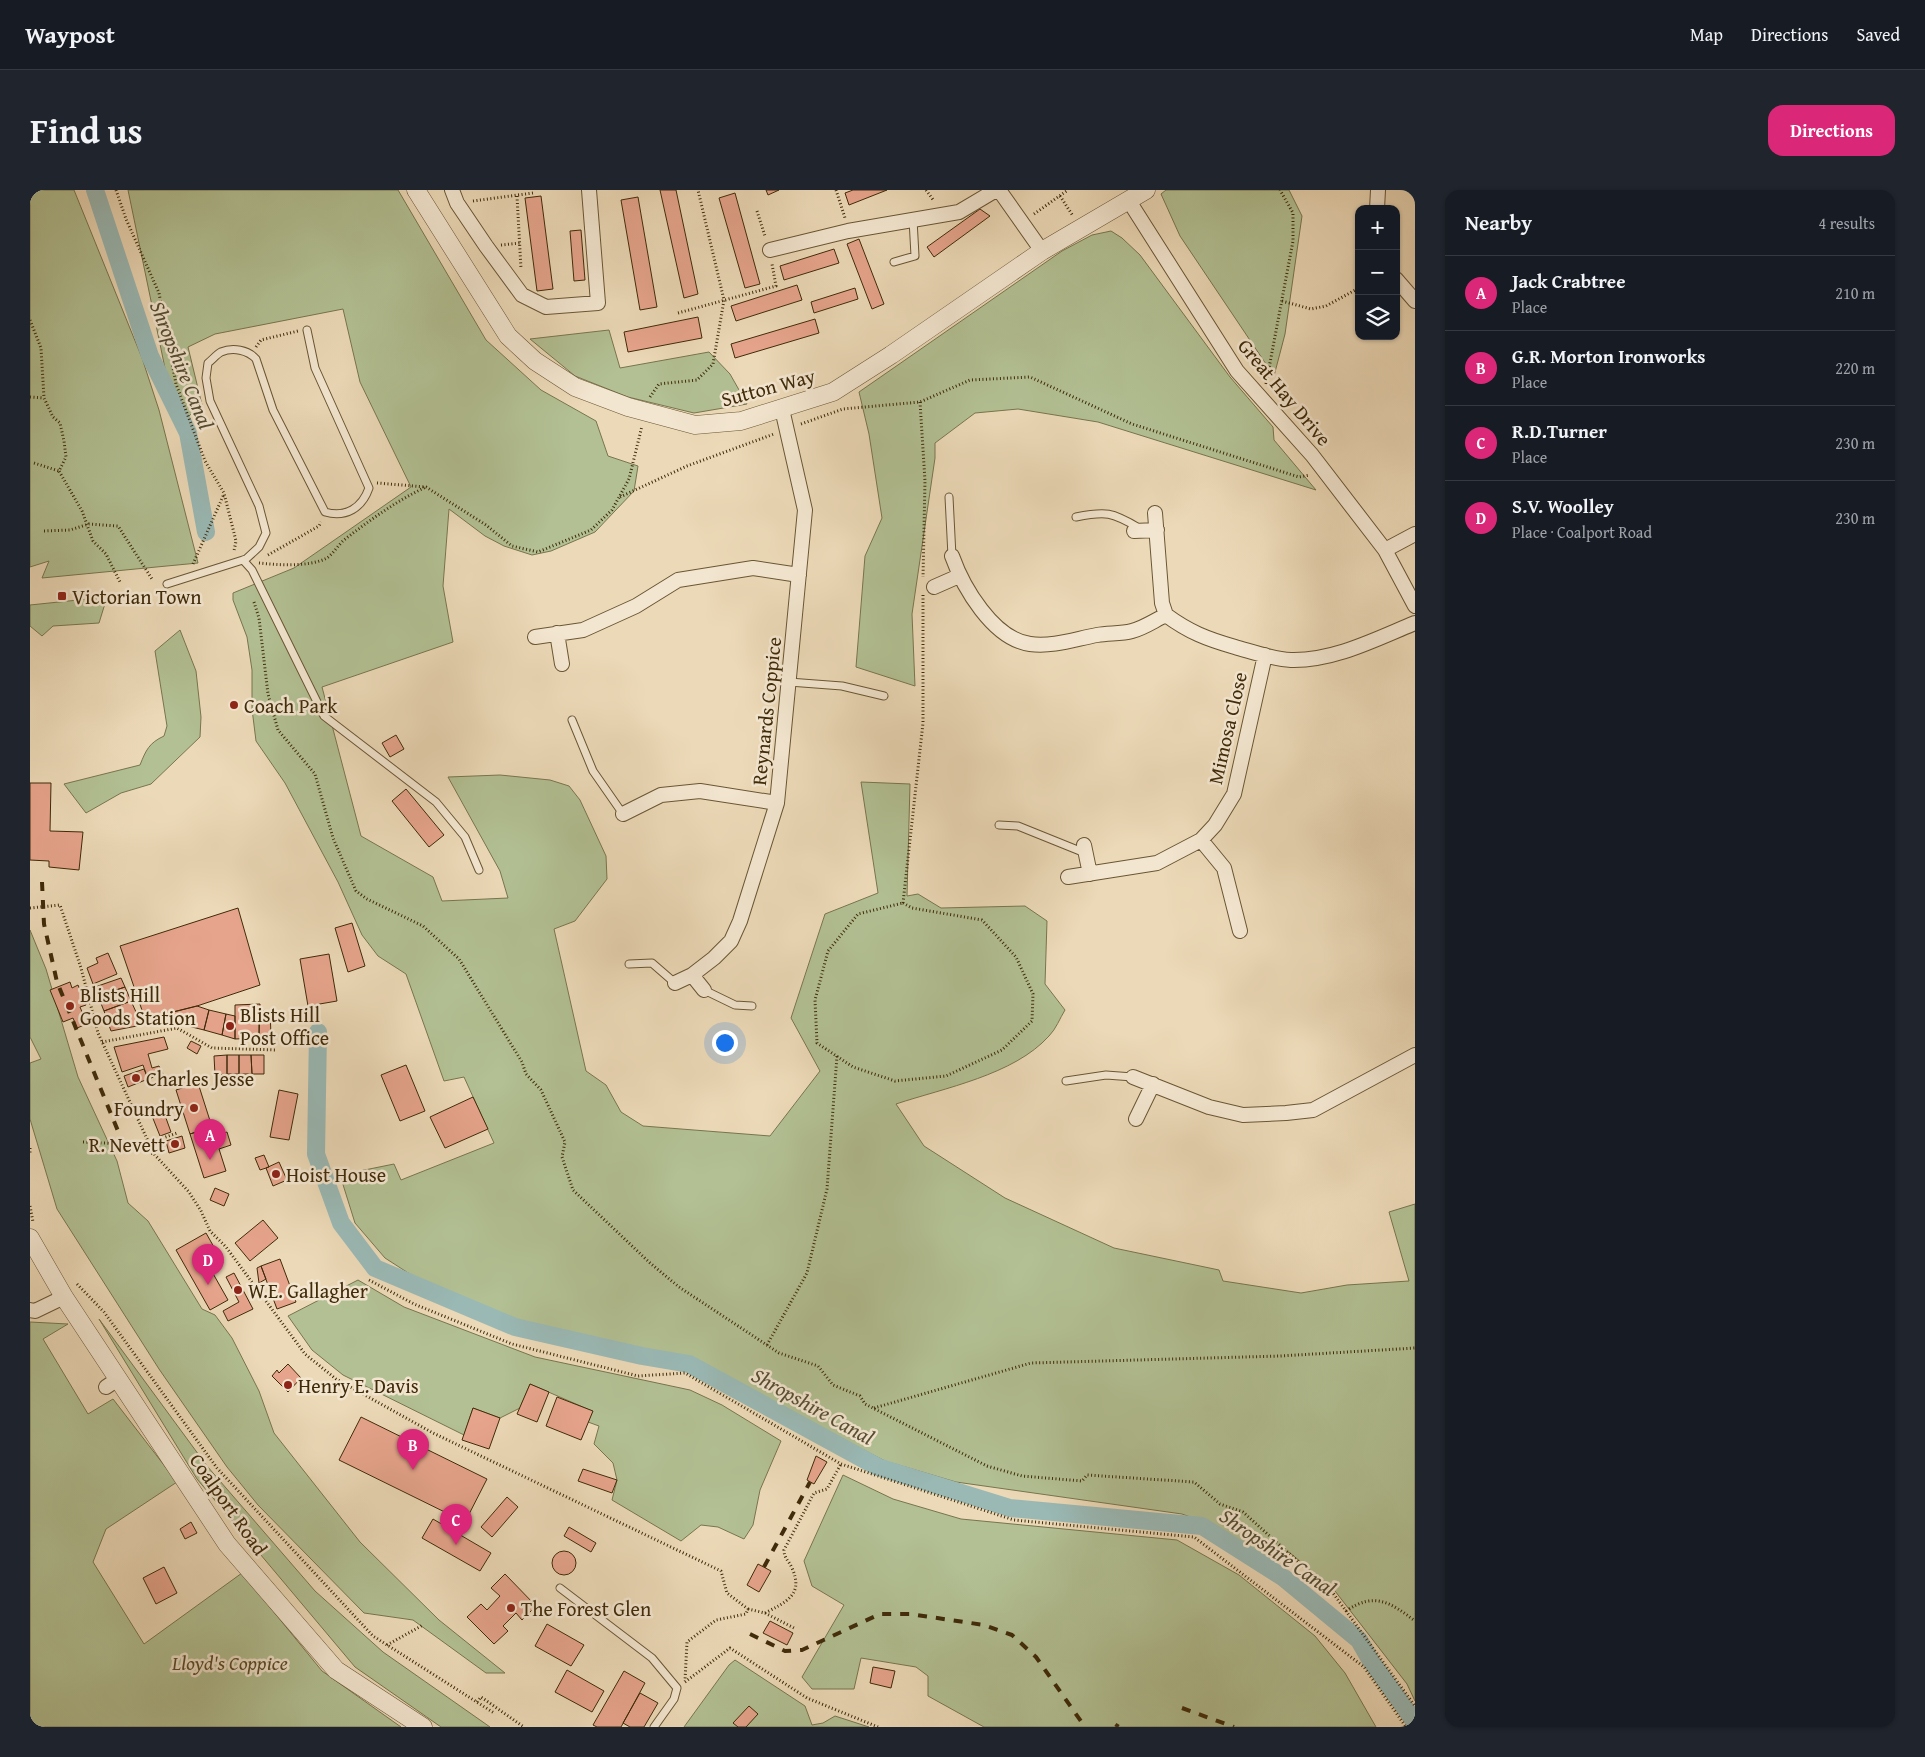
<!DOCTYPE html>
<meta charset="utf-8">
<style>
body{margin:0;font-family:"Gentium Book Plus",serif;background:#20242c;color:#f1f3f6}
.controls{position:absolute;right:15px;top:15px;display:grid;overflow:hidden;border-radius:10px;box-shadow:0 1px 4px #0004}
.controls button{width:45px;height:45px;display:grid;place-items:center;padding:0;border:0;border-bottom:1px solid #363941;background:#171b24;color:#f1f3f6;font:25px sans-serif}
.you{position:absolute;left:694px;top:852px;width:18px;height:18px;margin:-12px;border:4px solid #fff;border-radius:50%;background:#1a73e8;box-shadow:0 0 0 8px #1a73e833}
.badge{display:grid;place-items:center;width:32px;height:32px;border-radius:50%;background:#db2777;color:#fff;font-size:16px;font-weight:700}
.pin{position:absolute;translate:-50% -41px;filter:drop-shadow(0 1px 2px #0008)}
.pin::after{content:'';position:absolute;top:26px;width:18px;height:15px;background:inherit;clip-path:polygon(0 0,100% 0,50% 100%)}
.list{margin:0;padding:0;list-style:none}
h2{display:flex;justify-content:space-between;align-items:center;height:65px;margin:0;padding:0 20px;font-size:21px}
h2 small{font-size:16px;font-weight:400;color:#9ea1a6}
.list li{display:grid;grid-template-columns:32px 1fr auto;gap:15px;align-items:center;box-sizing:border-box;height:75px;padding:0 20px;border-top:1px solid #363941}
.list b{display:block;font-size:19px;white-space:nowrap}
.list p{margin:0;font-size:16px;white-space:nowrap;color:#9ea1a6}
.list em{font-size:16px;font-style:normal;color:#9ea1a6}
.icon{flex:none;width:28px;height:28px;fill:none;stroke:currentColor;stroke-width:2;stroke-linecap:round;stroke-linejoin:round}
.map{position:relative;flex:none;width:1385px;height:1537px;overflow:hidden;border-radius:15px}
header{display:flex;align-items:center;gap:30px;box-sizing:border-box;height:70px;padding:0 25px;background:#171b24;border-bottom:1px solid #363941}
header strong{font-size:24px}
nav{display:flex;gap:28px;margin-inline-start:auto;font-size:18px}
.intro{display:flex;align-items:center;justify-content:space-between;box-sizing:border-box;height:120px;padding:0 30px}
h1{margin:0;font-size:35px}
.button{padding:12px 22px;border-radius:15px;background:#db2777;color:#fff;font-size:18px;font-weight:700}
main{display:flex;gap:30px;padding:0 30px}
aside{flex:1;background:#171b24;border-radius:15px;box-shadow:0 1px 4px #0004}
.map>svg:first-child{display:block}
.green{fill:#b2c093;stroke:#78754e}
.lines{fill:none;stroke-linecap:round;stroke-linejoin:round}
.canal{stroke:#9ab9b5;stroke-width:18}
.building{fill:#e6a48c;stroke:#3f2a09}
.service-casing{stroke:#6a5634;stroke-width:9}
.minor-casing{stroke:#6a5634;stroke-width:16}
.tertiary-casing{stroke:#6a5634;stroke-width:19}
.path{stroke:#3f2a09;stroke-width:3;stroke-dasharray:1 2.5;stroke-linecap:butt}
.service{stroke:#f3e6d0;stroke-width:7}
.minor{stroke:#f3e6d0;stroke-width:14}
.tertiary{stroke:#f3e6d0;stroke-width:18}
.rail{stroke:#3f2a09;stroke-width:4;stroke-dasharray:9 9;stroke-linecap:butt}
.poi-dot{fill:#8f2418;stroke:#f3e6d0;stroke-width:2}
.labels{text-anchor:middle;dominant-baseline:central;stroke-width:5;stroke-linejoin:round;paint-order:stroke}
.street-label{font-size:20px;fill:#3f2a09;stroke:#f3e6d0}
.poi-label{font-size:20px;fill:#3f2a09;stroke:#f3e6d0;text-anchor:start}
.park-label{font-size:20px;font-style:italic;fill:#564825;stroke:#f3e6d0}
.water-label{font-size:21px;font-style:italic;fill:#564e34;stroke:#f3e6d0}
</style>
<header>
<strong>Waypost</strong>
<nav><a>Map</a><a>Directions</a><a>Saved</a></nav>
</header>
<div class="intro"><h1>Find us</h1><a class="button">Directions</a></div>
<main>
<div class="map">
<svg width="1385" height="1537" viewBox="0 0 1385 1537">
<rect width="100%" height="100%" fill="#ecd9b7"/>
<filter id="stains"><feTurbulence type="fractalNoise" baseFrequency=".004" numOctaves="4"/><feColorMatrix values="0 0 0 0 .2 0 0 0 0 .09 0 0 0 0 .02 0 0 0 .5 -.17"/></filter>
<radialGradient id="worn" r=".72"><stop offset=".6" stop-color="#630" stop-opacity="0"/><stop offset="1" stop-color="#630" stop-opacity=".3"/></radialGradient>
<path class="green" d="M0,0H44L112,168L129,220L168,373L12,388L19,371L0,377Z
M98,0H368L456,150L511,200L566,231L578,266L608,276L604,301L565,342L521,361L502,365L474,356L455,346L419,319L413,396L423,452L292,497L331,646L403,687L412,711L478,708L470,681L418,587L470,585L520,590L539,596L550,610L576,666L577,689L545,731L524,739L556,881L576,895L591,922L613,936L740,946L790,881L761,828L795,724L848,703L831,592L880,594L877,706L888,704L911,718L995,716L1017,731L1015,794L1035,820C1030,828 1026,839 1019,846C984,885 914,898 866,914L894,956L975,1008L1084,1058L1189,1080L1193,1091L1271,1103L1317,1095L1379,1091L1359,1022L1385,1014V1511L1377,1494L1305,1401L1259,1362L1238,1376L1188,1337L1152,1324L926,1292L855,1271L690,1185L643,1164L572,1159L483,1134L400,1097L355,1068L325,1033L310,985L364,974L371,990L464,953L434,887L414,891L376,784L348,766L332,745L308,692L255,593L226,551L222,519V480L217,447L203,410V403L264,378L381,297L330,192L313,119L185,144L158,157L172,215L147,236Z
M1136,0H1259L1272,26L1255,144L1244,186L1150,46L1131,4Z
M1081,41L1092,48L1110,65L1200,187L1243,237L1244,250L1286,300L1068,232L988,219L945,223L905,253V268L882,424L885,496L826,477L835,366L852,328L839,244L829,202L1032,61L1062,45Z
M579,140L590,178L679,162L700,184L717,214L664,223L598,207L545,186L500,149Z
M77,407L69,433L23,436L12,446L0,436V415Z
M150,440L166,481L171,527L170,547L121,594L91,603L56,623L34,594L110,575C116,560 119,553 134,546L137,536L125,461Z
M0,740L16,779L48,887L87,971L98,1013L118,1031L172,1119L185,1125L202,1148L229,1201L244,1243L330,1352L409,1430L475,1483H456L383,1430L334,1423L228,1315L197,1277L129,1179L27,1019L0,929V873L11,869L0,847Z
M328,1090L374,1117L505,1167L660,1200L692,1215L751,1251L730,1300L723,1335L714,1349L688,1337L671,1335L651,1351L582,1310L587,1290L583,1273L564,1254L569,1236L558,1232L562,1221L500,1194L490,1218L470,1228L443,1218L434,1245L313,1185L282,1160L258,1126Z
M69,1129L177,1276L285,1401L353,1462L460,1537H411L325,1477L167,1289Z
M0,1132L38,1134L13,1149L58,1224L83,1209L147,1292L76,1339L63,1372L114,1454L212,1383L292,1481L371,1537H0Z
M813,1285L863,1309L931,1329L1147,1350L1209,1385L1285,1446L1315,1483L1346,1537H954L898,1506V1486L886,1477L831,1468L824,1499H782L772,1487L814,1415L782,1396L774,1371Z
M705,1470L775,1516L782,1535L793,1533L805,1526L839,1537H654L699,1475Z"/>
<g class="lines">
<path class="canal" d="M65,0L120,166L158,243L176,342
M288,842L286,964L311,1033L345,1078L485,1137L612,1166L659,1174L848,1277L980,1318L1172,1336L1254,1388L1329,1450L1341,1471L1385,1532"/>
</g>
<path class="building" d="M630,0H646L668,104L654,108Z
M736,0H749L738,5Z
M823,0H857L819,15L815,3Z
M705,3L730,94L715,98L689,8Z
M511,6L523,99L507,101L495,8Z
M608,7L627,117L610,120L591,10Z
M950,19L960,26L904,67L897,57Z
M551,40L555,90L544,91L540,41Z
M829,49L854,114L842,119L817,54Z
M804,59L809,73L754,90L750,76Z
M767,95L772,110L706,131L701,116Z
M825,98L828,109L784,123L781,112Z
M668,127L672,148L598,162L594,142Z
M785,129L789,143L705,168L701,154Z
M366,545L374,559L360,567L352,553Z
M0,593H21L20,641L53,642L49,680L19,677V671L0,670Z
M376,599L414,645L399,657L362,611Z
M208,718L230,795L167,816L115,829L90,756Z
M322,733L335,776L318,782L305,738Z
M78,763L87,784L63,794L57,778L68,773L66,768Z
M299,764L307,811L278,816L270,769Z
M91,788L95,797L68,806L65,797Z
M40,792L42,798L48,795L56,815L50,817L57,834L47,838L43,828L33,832L20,800Z
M95,797L101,811L74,821L68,806Z
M101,811L112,835L81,841L74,821Z
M230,814L229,848L205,849V815Z
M167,816L179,820L174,840L154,835L135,824Z
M179,820L196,824L192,845L174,840Z
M229,821H240L241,845H229Z
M196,824L205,826V849L192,845Z
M134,847L138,859L118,864L122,878L129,876L133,884L118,889L113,875L92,882L84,857Z
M161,851L171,856L167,864L157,858Z
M197,865V884L185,885L184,866Z
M197,865H209V884H197Z
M209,865H221L222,884H209Z
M221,865H234V884H222Z
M376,875L395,921L370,931L351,885Z
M114,879L118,889L98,897L94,886Z
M168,893L182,937L160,944L146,900Z
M249,900L268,904L259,950L240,947Z
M443,907L458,939L415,958L400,927Z
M132,917L141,942L130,946L120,921Z
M182,937L185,946L197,942L201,955L189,959L196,981L174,988L160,944Z
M152,946L155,958L139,963L136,951Z
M234,965L239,977L230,980L225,968Z
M249,972L257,990L243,996L236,978Z
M185,998L199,1004L194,1016L180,1010Z
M233,1030L248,1048L220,1071L205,1053Z
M176,1043L193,1073L181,1080L198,1110L180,1120L146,1060Z
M250,1069L266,1112L247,1119L231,1076Z
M231,1076L236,1089L229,1093L227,1078Z
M204,1083L223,1119L198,1131L193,1121L209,1112L196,1087Z
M258,1174L271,1188L258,1202L242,1186L247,1180L249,1183Z
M500,1194L519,1202L507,1232L487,1224Z
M527,1207L563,1221L551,1250L516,1236Z
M443,1218L470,1228L459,1259L432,1250Z
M331,1227L457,1289L435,1332L309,1270Z
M786,1266L797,1272L784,1294L777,1290Z
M553,1279L587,1290L582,1303L548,1291Z
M477,1307L488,1317L462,1347L451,1337Z
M403,1329L461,1363L450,1381L392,1348Z
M161,1332L167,1343L155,1349L150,1339Z
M539,1337L566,1353L561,1362L534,1346Z
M522 1373a12 12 0 1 1 24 0a12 12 0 1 1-24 0Z
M728,1374L741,1381L729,1402L717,1395Z
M134,1377L147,1403L126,1414L113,1388Z
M475,1384L506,1416L492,1430L486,1423L473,1436L478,1441L464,1454L437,1427L451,1414L457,1420L470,1406L461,1398Z
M740,1431L763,1443L757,1455L733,1443Z
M517,1434L554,1455L541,1476L505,1456Z
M843,1477L865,1481L861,1498L840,1493Z
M537,1480L574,1501L562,1522L525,1502Z
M594,1481L615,1493L591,1537H567L563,1535Z
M610,1503L628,1513L614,1537H600L593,1533Z
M719,1516L728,1524L716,1537H708L703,1533Z"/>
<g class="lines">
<g class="service-casing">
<path id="service" d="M864,72L885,66L883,29
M919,307L922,366
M1046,327C1076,321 1082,322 1109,338
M213,370L222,380L294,526L406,612L435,647L449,680
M137,394L216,369L229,357L236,343L229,316L180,211L176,188L178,173C182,170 187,164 191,162C203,157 218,160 226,169L243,220L295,322C316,328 332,318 339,298L285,178L277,140
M759,492L812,496L854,506
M542,530L563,581L593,624
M969,635L988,636L1055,663
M599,774L622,773L645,793
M674,800L705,815L722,816
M1036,891L1076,885L1103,887
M530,1398L622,1468L647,1498L644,1509L624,1537"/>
</g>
<g class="minor-casing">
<path id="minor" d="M422,0L427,13L456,56L492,105L516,117L568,113L559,0
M969,0L1012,61
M1099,11L1207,181L1282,265L1355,360L1385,416
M1347,19L1348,0
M740,60L818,41L929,22L966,0
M1366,89L1385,111
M1125,323L1132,413L1136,425
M1104,341L1127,340
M1355,360L1385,344
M922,366C933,397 963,449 1000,454C1023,457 1045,449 1067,445C1079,443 1091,444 1102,441C1114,438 1125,430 1136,425
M904,397L929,386
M1136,425C1159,442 1177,449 1205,457C1223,462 1242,469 1261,470C1304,471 1346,449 1385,433
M527,443L532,474
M505,447L553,440L606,416L648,390L723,378L769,385
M593,624L631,605L670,601L747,613
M1171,650L1194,678L1210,741
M1054,655L1060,684
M1038,687L1127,673L1171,650L1185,635L1204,604L1235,465
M662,785L674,800
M645,793L662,785L684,768L701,751L710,731L747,613L775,320L752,219
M1103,887L1179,917L1213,925L1256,923L1283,920L1385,865
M1106,929L1123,894
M0,1120L5,1121L34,1107
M76,1197L88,1189"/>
</g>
<g class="tertiary-casing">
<path id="tertiary" d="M386,0L478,146L505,171L545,197L598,217L665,235L711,231L803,202L861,165L1012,61L1116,0
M0,1048L34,1107L197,1354L306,1480L393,1537"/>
</g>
<path class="path" d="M86,0L96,29L129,103L146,194L175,271L194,303L206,351L204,361
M806,0L815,28
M896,0L904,11
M487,6L491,79
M1030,6L1043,26
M443,11L503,3
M727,21L735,46
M1004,24L1038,0
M471,55L490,53
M1252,111L1281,119L1296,116L1329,98
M648,123L746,96L742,74
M0,130L11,158L14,208L23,227L30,233L34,251L36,267L29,281L52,321L63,351L76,364L90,392
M226,157L231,150L268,141
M1236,194L1263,51V23L1250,0
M0,207L14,208
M620,207L629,194L667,190L683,174L694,110L668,0
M890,212L895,291L893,387
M771,234L813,219L890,212L940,190L1000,187L1102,234L1269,287L1280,285
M4,273L29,281
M347,293L396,297L456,335L482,356L508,362L561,340L582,320L599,289L612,236
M590,307L657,276L744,244
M14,341L40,340L59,334L88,336L122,389
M238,365L289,336L291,332
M229,373C248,375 277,377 295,369C302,366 308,355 314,350C340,330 366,311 396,297
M163,374L194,304
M224,412L229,428L238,504L248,540L285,584L303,648L326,701L337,709L393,736L429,769L492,872L496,884L511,900L535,952L532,967L543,1000L620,1073L649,1097L749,1163L788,1176L803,1195L830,1206L835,1214L957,1276L992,1286L1052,1291L1057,1285L1164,1292L1190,1314L1213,1322L1303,1403L1385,1516
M873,713L882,718L952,730L986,767L1003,804L1002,831L972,860L916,886L865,891L823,877L787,853L785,810L798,761L828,724Z
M873,713L893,533V405
M0,718L30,715L51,778L68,843L124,964L159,1002L171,1021L180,1041L196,1057L275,1164L306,1189L403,1243L691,1381L697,1403L718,1419L716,1424L686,1430L657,1452L655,1491
M72,852L147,838L182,858L247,860
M53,952L93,954L124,964
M119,953L147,943
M0,958V965
M0,1016L3,1032
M339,1090L384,1114L482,1154L608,1186L655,1183L811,1274L984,1330L1164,1347L1334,1477L1376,1537
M47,1094L74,1122L187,1278L343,1446L464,1523
M737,1155L777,1083L797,999L807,866
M844,1218L1001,1173L1250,1166L1385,1158
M718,1419L735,1423L764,1438
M1316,1421C1345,1401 1361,1413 1385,1431
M735,1423C756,1412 774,1405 762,1378C759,1371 754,1368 754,1360L784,1303L797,1299L811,1274
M357,1455L393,1435
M655,1492L700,1458L777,1508L848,1537
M447,1512L451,1507L494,1537"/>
<use href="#service" class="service"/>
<use href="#minor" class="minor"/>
<use href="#tertiary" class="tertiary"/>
<path class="rail" d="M12,692L14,734L27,792L88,941
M734,1377L780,1292
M720,1444L755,1461L772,1460L850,1424H880L954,1435L982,1445L1006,1467L1055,1537
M1152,1518L1204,1537
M1086,1537L1088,1534"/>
</g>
<g class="poi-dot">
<rect x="27" y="401" width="10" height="10" rx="2.5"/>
<circle cx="204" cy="515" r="5"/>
<circle cx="40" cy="816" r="5"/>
<circle cx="200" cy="836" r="5"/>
<circle cx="106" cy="888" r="5"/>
<circle cx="164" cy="918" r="5"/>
<circle cx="145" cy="954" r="5"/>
<circle cx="246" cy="984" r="5"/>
<circle cx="208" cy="1100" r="5"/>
<circle cx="258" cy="1195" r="5"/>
<circle cx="481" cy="1418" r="5"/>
</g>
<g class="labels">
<g class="street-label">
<text transform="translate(738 197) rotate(-15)">Sutton Way</text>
<text transform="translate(1255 202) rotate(50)">Great Hay Drive</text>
<text transform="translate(736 521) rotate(-84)">Reynards Coppice</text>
<text transform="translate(1197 538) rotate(-77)">Mimosa Close</text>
<text transform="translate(199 1314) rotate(55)">Coalport Road</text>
</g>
<g class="poi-label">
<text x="42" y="406">Victorian Town</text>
<text x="214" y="515">Coach Park</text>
<text x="50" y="804">Blists Hill<tspan x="50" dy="23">Goods Station</tspan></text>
<text x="210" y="824">Blists Hill<tspan x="210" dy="23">Post Office</tspan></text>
<text x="116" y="888">Charles Jesse</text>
<text x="154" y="918" text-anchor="end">Foundry</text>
<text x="135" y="954" text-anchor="end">R. Nevett</text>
<text x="256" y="984">Hoist House</text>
<text x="218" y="1100">W.E. Gallagher</text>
<text x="268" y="1195">Henry E. Davis</text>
<text x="491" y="1418">The Forest Glen</text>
</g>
<g class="park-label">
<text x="200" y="1472">Lloyd's Coppice</text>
</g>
<g class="water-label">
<text transform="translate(152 175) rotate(68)">Shropshire Canal</text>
<text transform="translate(783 1216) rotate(29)">Shropshire Canal</text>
<text transform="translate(1248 1362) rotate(35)">Shropshire Canal</text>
</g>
</g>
<rect width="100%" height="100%" filter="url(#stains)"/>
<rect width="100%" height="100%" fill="url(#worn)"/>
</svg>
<div class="controls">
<button>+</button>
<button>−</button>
<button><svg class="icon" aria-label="layers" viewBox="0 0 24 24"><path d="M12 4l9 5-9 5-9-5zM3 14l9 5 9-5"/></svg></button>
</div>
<div class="you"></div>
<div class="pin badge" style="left:180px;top:970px">A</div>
<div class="pin badge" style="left:383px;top:1280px">B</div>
<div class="pin badge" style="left:426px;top:1355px">C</div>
<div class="pin badge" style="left:178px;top:1095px">D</div>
</div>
<aside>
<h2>Nearby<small>4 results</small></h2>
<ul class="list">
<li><span class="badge">A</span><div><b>Jack Crabtree</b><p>Place</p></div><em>210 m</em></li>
<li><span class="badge">B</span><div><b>G.R. Morton Ironworks</b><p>Place</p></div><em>220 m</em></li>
<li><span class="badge">C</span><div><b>R.D.Turner</b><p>Place</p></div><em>230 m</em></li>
<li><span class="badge">D</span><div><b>S.V. Woolley</b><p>Place · Coalport Road</p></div><em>230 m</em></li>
</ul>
</aside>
</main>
